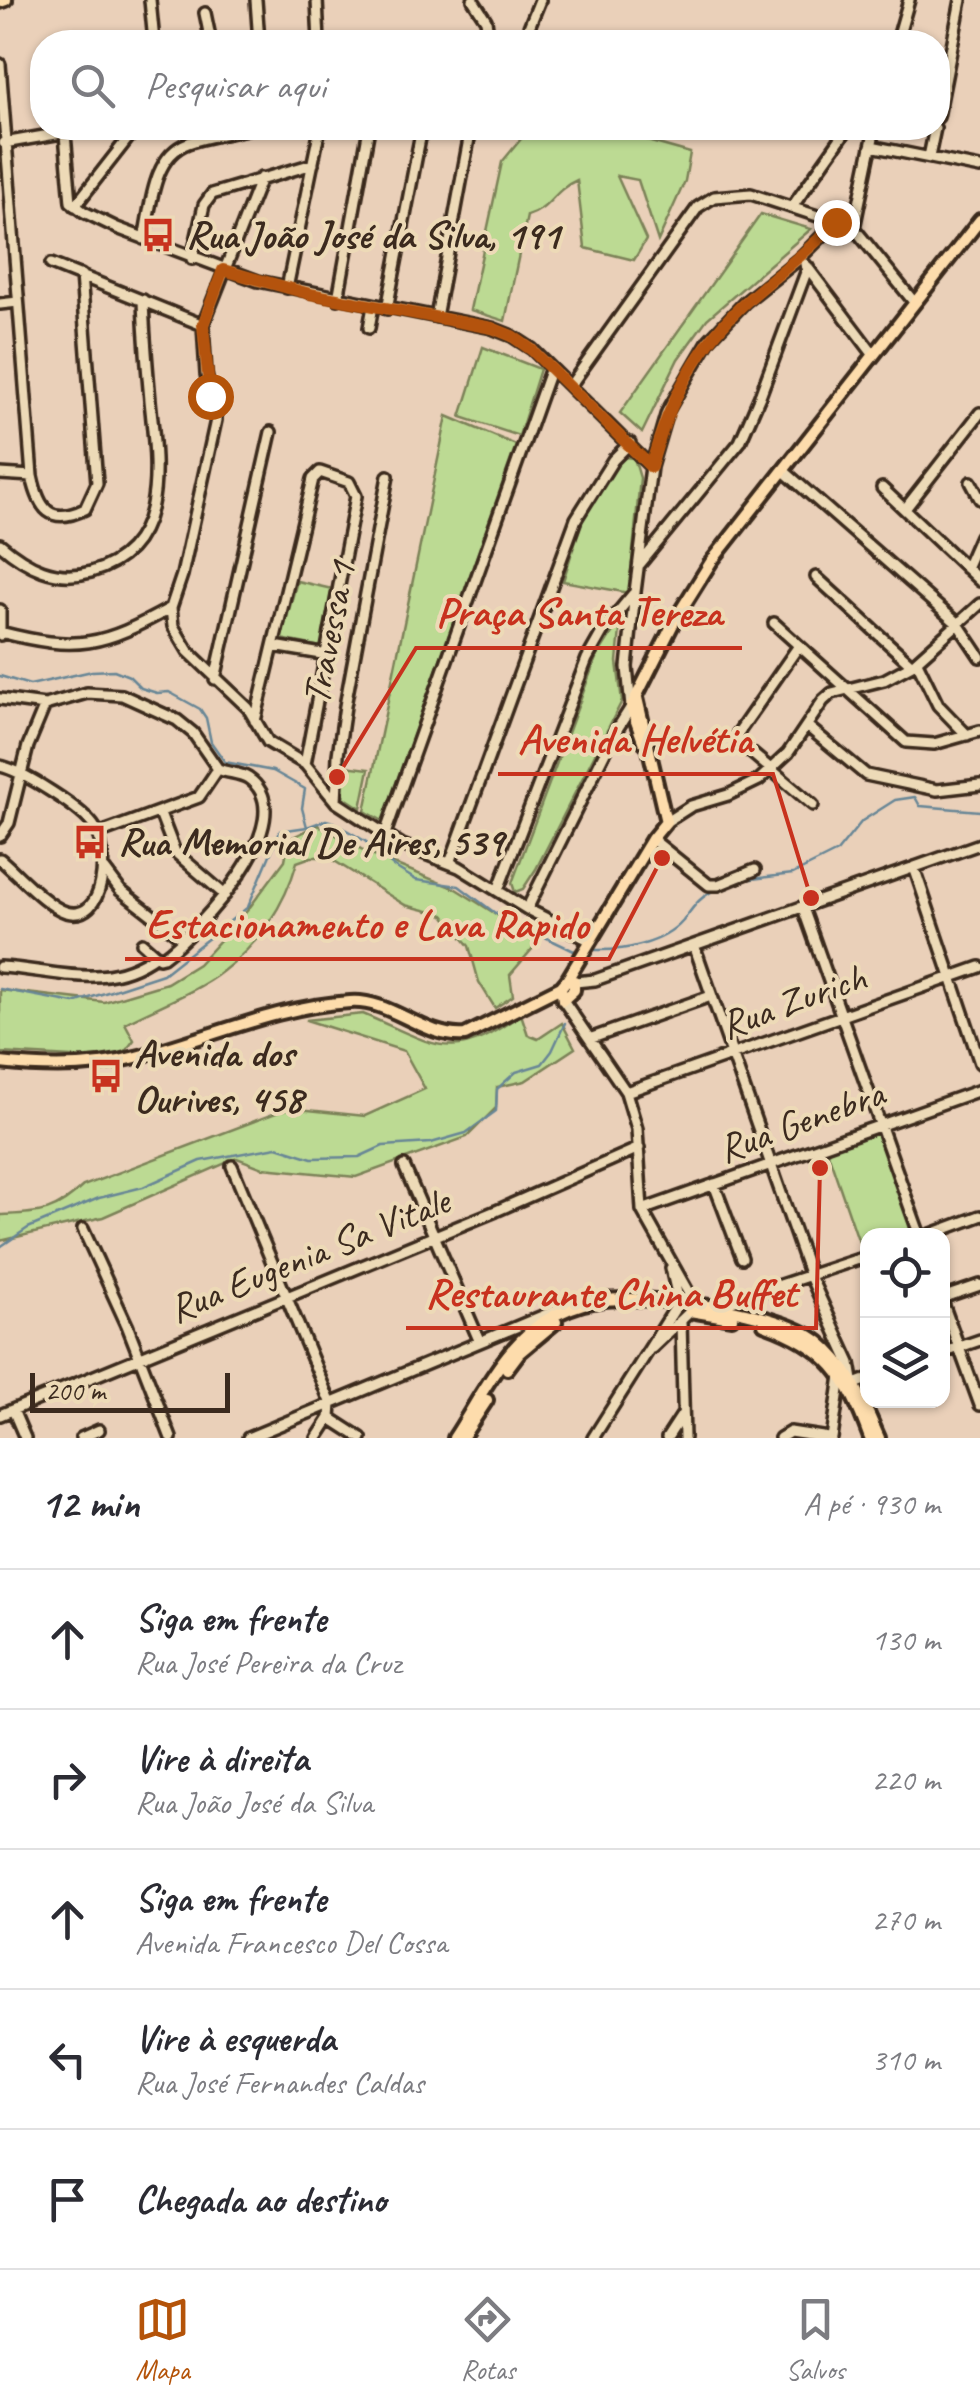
<!DOCTYPE html>
<html lang="pt">
<meta charset="utf-8">
<style>
body{margin:0;font-family:Caveat,sans-serif;background:#f7f7f7;color:#2b2b33}
.controls{position:absolute;right:30px;bottom:30px;display:grid;overflow:hidden;border-radius:20px;box-shadow:0 2px 8px #0004}
.controls button{width:90px;height:90px;display:grid;place-items:center;padding:0;border:0;border-bottom:2px solid #e1e1e2;background:#fff;color:#2b2b33;font:50px sans-serif}
.scale{position:absolute;left:30px;bottom:25px;width:200px;box-sizing:border-box;padding-left:10px;border:5px solid #3b2a1e;border-top:0;font-size:28px;line-height:35px;white-space:nowrap;color:#3b2a1e;-webkit-text-stroke:8px #eddab7;paint-order:stroke}
.stop{position:absolute;width:30px;height:30px;margin:-22px;border:8px solid #b45309;border-radius:50%;background:#fff}
.stop.end{background:#b45309;border-color:#fff;box-shadow:0 2px 10px #0008}
.list{margin:0;padding:0;list-style:none}
h2{display:flex;justify-content:space-between;align-items:center;height:130px;margin:0;padding:0 40px;font-size:42px}
h2 small{font-size:32px;font-weight:400;color:#7c7c81}
.list li{display:grid;grid-template-columns:65px 1fr auto;gap:30px;align-items:center;box-sizing:border-box;height:140px;padding:0 40px;border-top:2px solid #e1e1e2}
.list b{display:block;font-size:38px;white-space:nowrap}
.list p{margin:0;font-size:32px;white-space:nowrap;color:#7c7c81}
.list em{font-size:32px;font-style:normal;color:#7c7c81}
.icon{flex:none;width:55px;height:55px;fill:none;stroke:currentColor;stroke-width:2;stroke-linecap:round;stroke-linejoin:round}
.map{position:relative;flex:none;width:980px;height:1438px;overflow:hidden}
.search{position:absolute;background:#fff;box-shadow:0 2px 8px #0004;left:30px;right:30px;top:30px;height:110px;display:flex;align-items:center;gap:25px;box-sizing:border-box;padding:0 35px;border-radius:40px;color:#7c7c81;font-size:38px}
.sheet{height:830px;background:#fff}
nav{display:flex;justify-content:space-around;align-items:center;box-sizing:border-box;height:140px;border-top:2px solid #e1e1e2;background:#fff;font-size:28px;color:#7c7c81}
nav a{display:grid;justify-items:center;gap:5px}
nav .on{color:#b45309}
.map>svg:first-child{display:block}
.green{fill:#bcda93;stroke:#7c8258;stroke-width:2.5}
.lines{fill:none;stroke-linecap:round;stroke-linejoin:round}
.stream{stroke:#678696;stroke-width:2.5}
.minor-casing{stroke:#3b2a1e;stroke-width:16}
.major-casing{stroke:#3b2a1e;stroke-width:18}
.minor{stroke:#eddab7;stroke-width:9}
.major{stroke:#fddcac;stroke-width:10}
.route{stroke:#b45309;stroke-width:12}
.labels{text-anchor:middle;dominant-baseline:central;stroke-width:8;stroke-linejoin:round;paint-order:stroke}
.poi-label{font-size:40px;font-weight:bold;fill:#3b2a1e;stroke:#eddab7;text-anchor:start}
.street-label{font-size:40px;fill:#3b2a1e;stroke:#eddab7}
.leader{fill:none;stroke:#c8321e;stroke-width:4}
.callout-dot{fill:#c8321e;stroke:#eddab7;stroke-width:4}
.callout-label{font-size:42px;text-anchor:middle;font-weight:bold;fill:#c8321e;stroke:#eddab7;stroke-width:8;stroke-linejoin:round;paint-order:stroke}
</style>
<div class="map">
<svg width="980" height="1438" viewBox="0 0 980 1438">
<rect width="100%" height="100%" fill="#ead0b9"/>
<filter id="ink" filterUnits="userSpaceOnUse"><feTurbulence type="fractalNoise" baseFrequency=".01" numOctaves="2"/><feDisplacementMap in="SourceGraphic" scale="20" xChannelSelector="R" yChannelSelector="G"/><feConvolveMatrix kernelMatrix="1 2 1 2 8 2 1 2 1" color-interpolation-filters="sRGB"/></filter>
<g filter="url(#ink)">
<path class="green" d="M530,128H628L651,142L690,153L685,181L658,241L638,180L617,176L646,240L634,260L585,248L577,180C552,191 551,209 527,216L505,321L470,310L502,162Z
M761,214L811,229L707,319L678,359L642,433L620,413Z
M483,347L540,369L519,436L461,417Z
M447,416L516,445L383,821L365,811Z
M624,457L634,458L640,478L629,593L563,581C576,541 589,484 624,457Z
M297,581L332,589L321,647L281,639Z
M621,619L617,662L622,701L536,869L523,889L515,892L512,883L596,658Z
M341,755L346,762L345,766L369,769L361,808L330,788L336,757Z
M318,825L372,855L456,889L539,941L510,975L513,996L495,1008L479,982L469,946L444,915L405,905L328,857H311L297,862C285,905 259,944 223,971C197,992 155,1007 125,1023L134,1040L124,1053L90,1058L0,1053V990L104,1002L167,983L198,964L247,911L285,860L289,839Z
M363,1014C437,1045 450,1066 521,1014L528,1035L538,1039L562,1023L575,1048L525,1081L497,1087L496,1108L467,1137L356,1177L263,1168L237,1158L103,1217L0,1241V1215C39,1213 54,1214 83,1186L289,1108L365,1116L425,1089L404,1051L306,1020Z
M880,1129L917,1235L868,1236L867,1252L863,1254L826,1147Z"/>
<g class="lines">
<path class="stream" d="M0,676L30,685L92,671L114,670L129,676L141,688L157,693L169,692L200,709L206,718L211,742L225,762L273,771L305,789L302,808L307,827L326,820L333,822L365,841L393,866L416,880L459,886L495,913L574,951L581,948
M743,880L793,874L837,852L862,821L895,800L915,797L920,806L980,811
M595,950C624,951 663,944 683,921C694,906 699,897 717,889
M0,989L74,1003L163,974L248,907L280,831L307,827
M0,1247L28,1228L99,1198L143,1187L201,1161L277,1147L312,1158L359,1157L383,1146L431,1143L466,1133L496,1111L497,1089L516,1072L542,1064L552,1051L565,1023"/>
<g class="minor-casing">
<path id="minor" d="M150,0L154,42
M256,0L259,42
M317,0L319,42
M473,0L486,20L489,42
M205,13L211,42
M523,42L540,0
M897,42L909,0
M0,64L32,476C39,509 50,526 85,509L97,483L81,275
M938,117L961,0
M65,134L71,202L84,212L117,228L258,281L492,328L512,336L532,349L651,467
M4,143L90,128
M871,146L980,168
M929,157L935,128
M261,178L203,325L206,374L216,420L182,575L171,608L173,626L188,651L248,708L268,742L305,764L336,802L402,845L459,867L527,909L591,941
M75,206L136,128
M792,207L848,128
M854,228L875,128
M144,239C151,208 152,156 188,143C208,136 229,134 249,128
M192,259L204,205L212,194L313,164
M51,264L203,325
M805,264L873,354
M287,288L320,128
M338,299L369,128
M0,304L18,302
M387,309L422,128
M436,317L471,128
M369,328L373,306
M570,386L698,207L714,197L751,194L854,228L914,302
M785,472L958,624L980,657
M0,474L32,476
M971,482L980,499
M882,488L980,581
M905,509L980,413
M0,544C27,567 56,582 91,572C171,549 156,462 150,400C147,366 144,333 143,300
M640,564L740,442L760,396L808,267
M966,568L980,536
M816,577L912,665
M0,610V635
M774,623L906,742L934,744L980,731
M0,632C78,652 102,646 171,608
M274,646L328,655
M798,647L736,736L741,744L813,805
M917,662L938,705L967,735
M215,679L271,432
M0,699L45,705L87,693L122,695L177,720L193,733L218,769C228,773 240,773 248,778C307,818 196,933 163,957L159,958L142,943
M255,721L313,479L320,472L349,482L356,496L305,764
M807,726L866,775L937,790L980,785
M0,766C21,770 85,810 95,828C109,851 106,923 66,912C46,906 17,873 0,859
M336,802L338,755L345,706L388,476
M160,813L175,852L225,895
M666,822L691,806L728,795L759,780L788,753L823,701L832,693L884,680L912,665L980,604
M98,834L199,797L218,769
M385,834L551,368
M0,836L9,823L28,746L45,705
M652,839L709,885H718L755,870
M450,863L576,519L613,460L630,443
M914,867L980,1063
M105,870L120,890L179,936
M498,890L587,659L604,629L633,594
M803,908L920,1236
M527,909L614,734L631,707L627,667L635,592L651,467L667,412L709,340L745,302L800,258L836,222
M694,945L810,1276L850,1363L853,1380
M0,967C57,970 106,992 156,955
M575,982L595,980L980,844
M563,1000L626,1092L637,1129L642,1210L696,1306L652,1348
M592,1038L711,996
M626,1092L980,967
M232,1166L331,1404L330,1418L317,1438
M404,1166L479,1340
M714,1184L742,1258
M642,1210L980,1090
M83,1229L127,1325L171,1438
M926,1236L980,1216
M942,1298L980,1285
M942,1301L980,1405
M714,1307L868,1256
M681,1322L684,1438
M942,1353L980,1340
M855,1384L868,1379
M13,1410L25,1438
M0,1415L496,1211L639,1148
M330,1418L361,1438
M81,1438L99,1430
M248,1438L569,1305
M593,1438L679,1302L671,1268
M667,1438L682,1415
M780,1438L790,1432L829,1438
M832,1438L841,1376"/>
</g>
<g class="major-casing">
<path id="major" d="M0,2L6,0
M648,746L643,741L631,707L676,618L711,562L980,220
M567,980L652,839L666,822L637,698
M567,980L574,981V990L563,1000L561,987Z
M0,1063C44,1068 93,1069 136,1057C207,1039 276,1006 350,1002C391,999 423,1038 465,1035L561,987
M690,1311L732,1318
M764,1324C829,1347 847,1375 870,1438
M507,1369L519,1353L556,1322
M454,1438C479,1400 502,1350 541,1323C557,1313 578,1304 597,1301C648,1293 779,1310 819,1342C851,1368 863,1402 879,1438
M462,1438L487,1400"/>
</g>
<use href="#minor" class="minor"/>
<use href="#major" class="major"/>
</g>
</g>
<g class="lines" filter="url(#ink)">
<path class="route" d="M210,396L203,325L223,270L310,294L492,328L512,336L532,350L651,467C668,402 697,345 748,300C777,274 808,252 836,222"/>
</g>
<defs>
<g id="bus-bare" transform="scale(2.7)"><path d="M-5-6H5V4H4V6H2V4H-2V6H-4V4H-5ZM-3.5-4V0h7V-4ZM-3.5 1.2v1.5H-2V1.2ZM2 1.2v1.5H3.5V1.2Z" fill="#c8321e" stroke="#eddab7" stroke-width="2.5" paint-order="stroke"/></g>
</defs>
<g fill-rule="evenodd">
<use href="#bus-bare" x="158" y="235"/>
<use href="#bus-bare" x="90" y="842"/>
<use href="#bus-bare" x="106" y="1076"/>
</g>
<g class="labels">
<g class="poi-label">
<text x="186" y="235">Rua João José da Silva, 191</text>
<text x="118" y="842">Rua Memorial De Aires, 539</text>
<text x="134" y="1053">Avenida dos<tspan x="134" dy="46">Ourives, 458</tspan></text>
</g>
<g class="street-label">
<text transform="translate(329 633) rotate(-79)">Travessa 1</text>
<text transform="translate(793 1001) rotate(-20)">Rua Zurich</text>
<text transform="translate(801 1121) rotate(-20)">Rua Genebra</text>
<text transform="translate(309 1255) rotate(-22)">Rua Eugenia Sa Vitale</text>
</g>
</g>
<path class="leader" d="M337 777L416 648H742M811 898L773 774H498M662 858L609 959H125M820 1168L816 1328H406"/>
<g class="callout-dot">
<circle cx="337" cy="777" r="10"/>
<circle cx="811" cy="898" r="10"/>
<circle cx="662" cy="858" r="10"/>
<circle cx="820" cy="1168" r="10"/>
</g>
<g class="callout-label">
<text x="579" y="626">Praça Santa Tereza</text>
<text x="635" y="753">Avenida Helvétia</text>
<text x="367" y="938">Estacionamento e Lava Rapido</text>
<text x="611" y="1307">Restaurante China Buffet</text>
</g>
</svg>
<div class="controls">
<button><svg class="icon" aria-label="locate" viewBox="0 0 24 24"><circle cx="12" cy="12" r="6"/><path d="M12 2v4M12 18v4M2 12h4M18 12h4"/></svg></button>
<button><svg class="icon" aria-label="layers" viewBox="0 0 24 24"><path d="M12 4l9 5-9 5-9-5zM3 14l9 5 9-5"/></svg></button>
</div>
<div class="scale">200 m</div>
<div class="stop" style="left:210px;top:396px"></div>
<div class="stop end" style="left:836px;top:222px"></div>
<div class="search"><svg class="icon" aria-label="search" viewBox="0 0 24 24"><circle cx="10" cy="10" r="6"/><path d="M15 15l6 6"/></svg>Pesquisar aqui</div>
</div>
<section class="sheet">
<h2>12 min<small>A pé · 930 m</small></h2>
<ul class="list">
<li><svg class="icon" aria-label="ahead" viewBox="0 0 24 24"><path d="M12 20V5M6 11l6-6 6 6"/></svg><div><b>Siga em frente</b><p>Rua José Pereira da Cruz</p></div><em>130 m</em></li>
<li><svg class="icon" aria-label="right" viewBox="0 0 24 24"><path d="M7 20v-9h11M14 6l5 5-5 5"/></svg><div><b>Vire à direita</b><p>Rua João José da Silva</p></div><em>220 m</em></li>
<li><svg class="icon" aria-label="ahead" viewBox="0 0 24 24"><path d="M12 20V5M6 11l6-6 6 6"/></svg><div><b>Siga em frente</b><p>Avenida Francesco Del Cossa</p></div><em>270 m</em></li>
<li><svg class="icon" aria-label="left" viewBox="0 0 24 24"><path d="M17 20v-9H6M10 6l-5 5 5 5"/></svg><div><b>Vire à esquerda</b><p>Rua José Fernandes Caldas</p></div><em>310 m</em></li>
<li><svg class="icon" aria-label="arrive" viewBox="0 0 24 24"><path d="M6 21V4h12l-3 4 3 4H6"/></svg><div><b>Chegada ao destino</b></div></li>
</ul>
</section>
<nav>
<a class="on"><svg class="icon" aria-label="map" viewBox="0 0 24 24"><path d="M3 6l6-2 6 2 6-2v14l-6 2-6-2-6 2zM9 4v14M15 6v14"/></svg>Mapa</a>
<a><svg class="icon" aria-label="directions" viewBox="0 0 24 24"><path d="M12 3l9 9-9 9-9-9zM9 14v-3h6M13 9l2 2-2 2"/></svg>Rotas</a>
<a><svg class="icon" aria-label="saved" viewBox="0 0 24 24"><path d="M7 4h10v16l-5-4-5 4z"/></svg>Salvos</a>
</nav>
